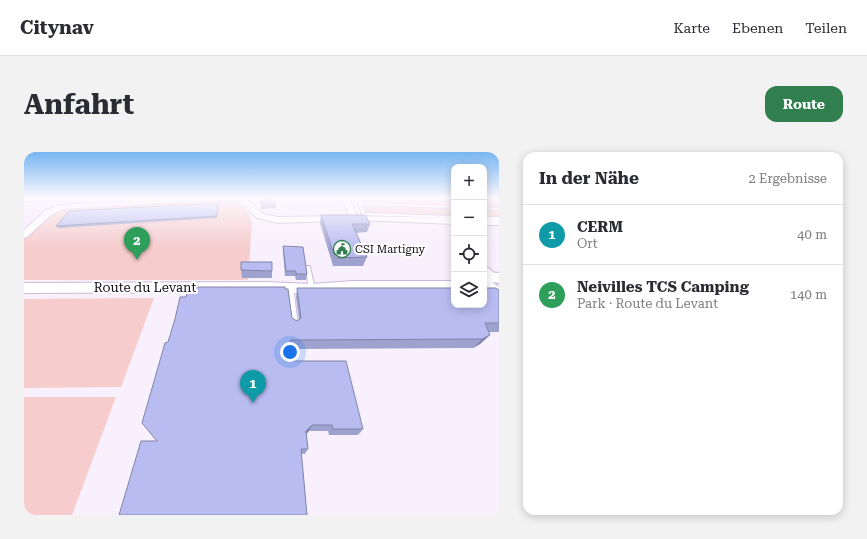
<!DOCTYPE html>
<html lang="de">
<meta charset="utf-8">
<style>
body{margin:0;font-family:"Roboto Serif",serif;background:#f2f2f3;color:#2b2b33}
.controls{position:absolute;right:12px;top:12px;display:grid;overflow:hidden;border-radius:8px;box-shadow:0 2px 10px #0003}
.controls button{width:36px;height:36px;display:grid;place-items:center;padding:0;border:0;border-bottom:1px solid #e1e1e2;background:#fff;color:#2b2b33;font:20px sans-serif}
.you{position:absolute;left:266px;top:200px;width:14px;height:14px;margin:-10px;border:3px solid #fff;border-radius:50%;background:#1a73e8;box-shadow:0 0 0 6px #1a73e833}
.badge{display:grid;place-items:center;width:26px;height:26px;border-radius:50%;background:#317f4f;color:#fff;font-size:13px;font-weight:700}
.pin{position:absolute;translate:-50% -33px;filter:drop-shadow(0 1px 2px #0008)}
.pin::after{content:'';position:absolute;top:21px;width:14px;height:12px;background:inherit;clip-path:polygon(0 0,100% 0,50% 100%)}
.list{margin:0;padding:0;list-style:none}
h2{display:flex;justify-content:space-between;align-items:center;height:52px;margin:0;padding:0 16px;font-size:17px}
h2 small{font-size:13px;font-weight:400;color:#7c7c81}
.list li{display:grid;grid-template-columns:26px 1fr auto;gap:12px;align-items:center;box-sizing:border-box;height:60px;padding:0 16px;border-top:1px solid #e1e1e2}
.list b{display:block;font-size:15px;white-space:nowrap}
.list p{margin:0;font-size:13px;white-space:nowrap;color:#7c7c81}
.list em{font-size:13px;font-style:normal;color:#7c7c81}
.icon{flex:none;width:22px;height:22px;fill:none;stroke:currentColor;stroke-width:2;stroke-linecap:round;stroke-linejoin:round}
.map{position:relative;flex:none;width:475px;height:363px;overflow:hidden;border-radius:12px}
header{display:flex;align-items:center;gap:24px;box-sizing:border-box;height:56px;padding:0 20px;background:#fff;border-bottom:1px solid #e1e1e2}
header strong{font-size:19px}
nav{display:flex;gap:22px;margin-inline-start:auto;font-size:14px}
.intro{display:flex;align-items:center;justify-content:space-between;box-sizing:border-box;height:96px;padding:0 24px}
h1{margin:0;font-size:28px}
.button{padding:10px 18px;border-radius:12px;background:#317f4f;color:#fff;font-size:14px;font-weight:700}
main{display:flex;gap:24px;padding:0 24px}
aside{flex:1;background:#fff;border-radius:12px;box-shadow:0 2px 10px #0003}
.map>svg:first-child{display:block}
.built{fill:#f5e6fd}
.green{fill:#f6cccc}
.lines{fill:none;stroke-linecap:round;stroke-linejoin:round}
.lane-casing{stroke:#cdbad8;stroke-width:2}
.street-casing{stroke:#cdbad8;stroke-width:2}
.secondary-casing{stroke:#cdbad8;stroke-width:2}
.highway-casing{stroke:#cdbad8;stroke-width:2}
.lane{fill:#fff;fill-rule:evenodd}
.street{fill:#fff;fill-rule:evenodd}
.secondary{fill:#fff;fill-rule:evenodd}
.highway{fill:#fff;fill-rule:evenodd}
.wall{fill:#9ea2cf}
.shaded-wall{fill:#8184a9}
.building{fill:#b8bcf1;stroke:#8184a9}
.labels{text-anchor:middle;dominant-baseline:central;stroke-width:4;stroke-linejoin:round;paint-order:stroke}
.far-poi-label{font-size:11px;fill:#110b15;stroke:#fff;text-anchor:start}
.street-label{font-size:13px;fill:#110b15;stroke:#fff}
</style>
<header>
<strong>Citynav</strong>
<nav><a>Karte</a><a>Ebenen</a><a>Teilen</a></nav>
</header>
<div class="intro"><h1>Anfahrt</h1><a class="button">Route</a></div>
<main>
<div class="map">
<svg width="475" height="363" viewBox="0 0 475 363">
<rect width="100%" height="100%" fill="#f8f0fd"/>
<path class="built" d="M0,54H27L0,79Z"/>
<path class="green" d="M331,46H430V67L337,64Z
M460,46H475V69L460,68Z
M202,47C216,49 223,56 228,70L224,128H0V87L29,60L45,55Z
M130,146L97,235L0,236V147Z
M0,245H92L48,363H0Z"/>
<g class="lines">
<g class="lane-casing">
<path id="lane" d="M332,46H336L338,51L430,54V56L338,53L341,61L430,64V66L340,63L338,62Z
M368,46H430V48L370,47Z
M460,47L475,48V50L460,49Z
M460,55L475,56V58L460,57Z
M460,65H475V67H460Z
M282,114H286V115L290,132L289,133H285L284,132L282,115Z
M266,131L269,133L274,175L271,177L268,175L263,133Z"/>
</g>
<g class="street-casing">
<path id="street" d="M155,46H193L189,48L39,57L27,63L3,85L0,86V78L21,59L35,53Z
M209,46H222L239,62L254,65L325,64L317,46H325L333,64L430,66V72L335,68L254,71L233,66L216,50Z
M460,67H475V73H460Z
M460,114C465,115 469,120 472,125L471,127H463L460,124Z"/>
</g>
<g class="secondary-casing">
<path id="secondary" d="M465,120L475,121V131L468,130L475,135V146L460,141V122Z
M328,129H430V139H328L287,142L242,140L0,141V131L242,130L287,132Z"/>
</g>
<g class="highway-casing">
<path id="highway" d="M0,46H23L21,49L0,50Z"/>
</g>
<use href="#lane" class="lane"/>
<use href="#street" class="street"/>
<use href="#secondary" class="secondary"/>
<use href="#highway" class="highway"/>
</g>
<path class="wall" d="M236,46L252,52V56L237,57Z
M194,51L195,53L193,66L34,76L32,74Z
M297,63L346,72L343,80L331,81L343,105L339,114H309L296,71Z
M259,94L283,122L282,128H272L271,124H261L259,99Z
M217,118L248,119V126H218Z
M273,136L475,138V180H464L466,183L456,192L449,196L267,197L268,209L339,277L334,283H305L304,279H285L282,282L284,297L281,302L133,289L268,166L273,169L275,168L272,146Z"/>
<path class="shaded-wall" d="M466,183L456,192L449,196L458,187Z
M288,273L285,279L280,285L282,279Z"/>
<path class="building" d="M237,46H251L252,52H237Z
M194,51L193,64L32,74L45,59Z
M297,63H341L346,72H328L343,105L311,106Z
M259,94L279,95L283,122H272V119H262Z
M217,110H248V119L217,118Z
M171,135H261V137H264L268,166L273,169L277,166L273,136H430V153H460V136H472L475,138V171H461L466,183L458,187L266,188L268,209H322L339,277H309L308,273H288L282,279L284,297H277L283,363H95L117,289H133L118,271L141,191L144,190L151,167L156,145H162L164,137H170Z"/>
<linearGradient id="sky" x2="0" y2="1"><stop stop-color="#77b5f1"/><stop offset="0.47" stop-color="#fcf8fe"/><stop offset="1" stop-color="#fcf8fe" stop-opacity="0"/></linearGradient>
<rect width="475" height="97" fill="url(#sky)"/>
<defs>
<g id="civic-ring" transform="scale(0.9)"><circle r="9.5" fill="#fff" stroke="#317f4f" stroke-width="1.5"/><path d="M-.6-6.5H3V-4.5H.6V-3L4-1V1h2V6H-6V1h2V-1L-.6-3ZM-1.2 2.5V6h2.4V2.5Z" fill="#317f4f"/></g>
</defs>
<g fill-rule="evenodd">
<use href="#civic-ring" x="318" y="97"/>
</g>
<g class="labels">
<g class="far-poi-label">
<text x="331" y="97">CSI Martigny</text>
</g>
<g class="street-label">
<text x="121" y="135">Route du Levant</text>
</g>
</g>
</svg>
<div class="controls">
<button>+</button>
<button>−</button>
<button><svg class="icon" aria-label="locate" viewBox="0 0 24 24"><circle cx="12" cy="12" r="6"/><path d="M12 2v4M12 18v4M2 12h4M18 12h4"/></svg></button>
<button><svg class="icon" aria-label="layers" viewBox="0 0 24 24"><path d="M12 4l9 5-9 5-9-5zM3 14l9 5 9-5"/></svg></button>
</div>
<div class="you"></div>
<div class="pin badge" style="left:229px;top:251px;background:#0f9aa8">1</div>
<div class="pin badge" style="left:113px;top:108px;background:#2e9e5b">2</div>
</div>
<aside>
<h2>In der Nähe<small>2 Ergebnisse</small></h2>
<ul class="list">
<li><span class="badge" style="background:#0f9aa8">1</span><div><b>CERM</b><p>Ort</p></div><em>40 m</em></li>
<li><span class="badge" style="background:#2e9e5b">2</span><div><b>Neivilles TCS Camping</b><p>Park · Route du Levant</p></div><em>140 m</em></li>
</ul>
</aside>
</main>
